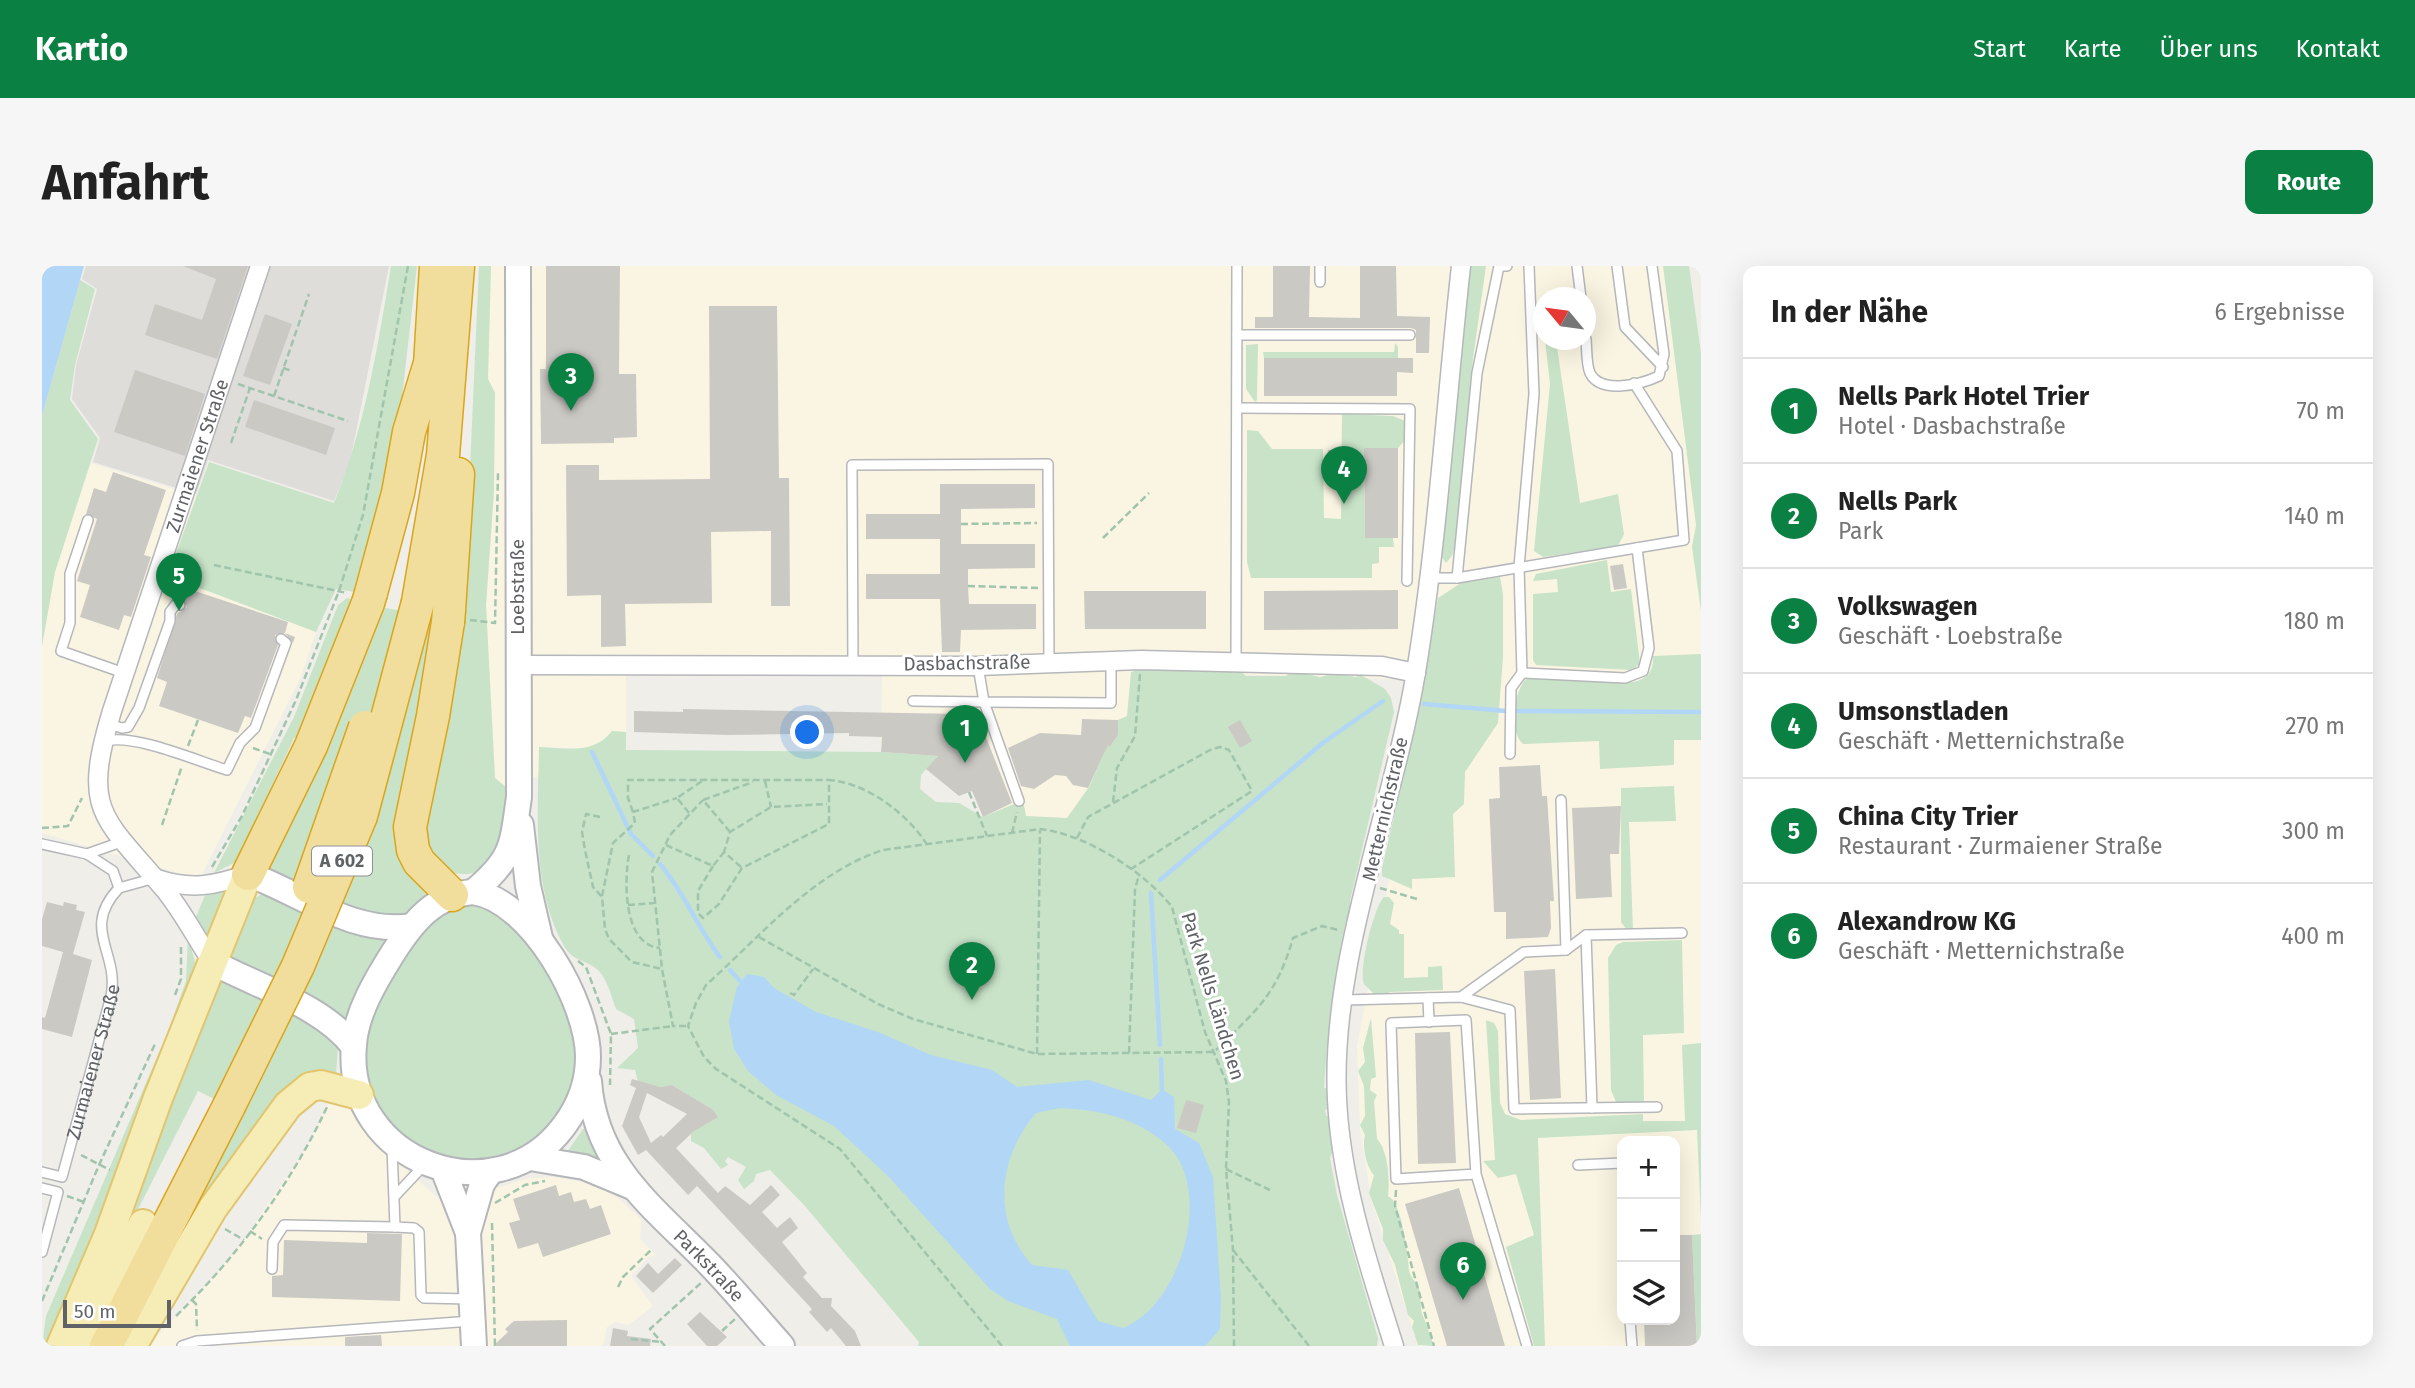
<!DOCTYPE html>
<html lang="de">
<meta charset="utf-8">
<style>
body{margin:0;font-family:"Fira Sans",sans-serif;background:#f6f6f6;color:#222}
.controls{position:absolute;right:21px;bottom:21px;display:grid;overflow:hidden;border-radius:14px;box-shadow:0 7px 28px #0002}
.controls button{width:63px;height:63px;display:grid;place-items:center;padding:0;border:0;border-bottom:2px solid #e0e0e0;background:#fff;color:#222;font:35px sans-serif}
.compass{position:absolute;left:1491px;top:21px;width:63px;height:63px;border-radius:50%;background:#fff;box-shadow:0 7px 28px #0002;rotate:299deg}
.scale{position:absolute;left:21px;bottom:18px;width:108px;box-sizing:border-box;padding-left:7px;border:4px solid #5f6266;border-top:0;font-size:19px;line-height:24px;white-space:nowrap;color:#5f6266;-webkit-text-stroke:5px #fff;paint-order:stroke}
.you{position:absolute;left:766px;top:467px;width:24px;height:24px;margin:-18px;border:5px solid #fff;border-radius:50%;background:#1a73e8;box-shadow:0 0 0 10px #1a73e833}
.badge{display:grid;place-items:center;width:46px;height:46px;border-radius:50%;background:#0b8043;color:#fff;font-size:23px;font-weight:700}
.pin{position:absolute;translate:-50% -58px;filter:drop-shadow(0 2px 4px #0008)}
.pin::after{content:'';position:absolute;top:37px;width:24px;height:21px;background:inherit;clip-path:polygon(0 0,100% 0,50% 100%)}
.list{margin:0;padding:0;list-style:none}
h2{display:flex;justify-content:space-between;align-items:center;height:91px;margin:0;padding:0 28px;font-size:30px}
h2 small{font-size:23px;font-weight:400;color:#767676}
.list li{display:grid;grid-template-columns:46px 1fr auto;gap:21px;align-items:center;box-sizing:border-box;height:105px;padding:0 28px;border-top:2px solid #e0e0e0}
.list b{display:block;font-size:26px;white-space:nowrap}
.list p{margin:0;font-size:23px;white-space:nowrap;color:#767676}
.list em{font-size:23px;font-style:normal;color:#767676}
.icon{flex:none;width:38px;height:38px;fill:none;stroke:currentColor;stroke-width:2;stroke-linecap:round;stroke-linejoin:round}
.map{position:relative;flex:none;width:1659px;height:1080px;overflow:hidden;border-radius:14px}
header{display:flex;align-items:center;gap:42px;box-sizing:border-box;height:98px;padding:0 35px;background:#0b8043;color:#fff}
header strong{font-size:33px}
nav{display:flex;gap:38px;margin-inline-start:auto;font-size:24px}
.intro{display:flex;align-items:center;justify-content:space-between;box-sizing:border-box;height:168px;padding:0 42px}
h1{margin:0;font-size:49px}
.button{padding:18px 32px;border-radius:14px;background:#0b8043;color:#fff;font-size:24px;font-weight:700}
main{display:flex;gap:42px;padding:0 42px}
aside{flex:1;background:#fff;border-radius:14px;box-shadow:0 7px 28px #0002}
.map>svg:first-child{display:block}
.commercial{fill:#faf5e2;fill-rule:evenodd}
.industrial{fill:#deddda}
.green{fill:#c8e3c8}
.water{fill:#b2d6f5;fill-rule:evenodd}
.lines{fill:none;stroke-linecap:round;stroke-linejoin:round}
.stream{stroke:#b2d6f5;stroke-width:4.5}
.building{fill:#cbc9c4;fill-rule:evenodd}
.lane-casing{stroke:#b5b7ba;stroke-width:12}
.street-casing{stroke:#b5b7ba;stroke-width:21}
.secondary-casing{stroke:#b4b6ba;stroke-width:28}
.primary-casing{stroke:#e1c56f;stroke-width:32}
.highway-casing{stroke:#dba51b;stroke-width:35}
.path{stroke:#a1c4ad;stroke-width:2.5;stroke-dasharray:7 3.5;stroke-linecap:butt}
.lane{stroke:#fff;stroke-width:9}
.street{stroke:#fff;stroke-width:18}
.secondary{stroke:#fff;stroke-width:24}
.primary{stroke:#f6edb6;stroke-width:28}
.highway{stroke:#f1de9d;stroke-width:32}
.highway-bridge-casing{stroke:#dba51b;stroke-width:35;stroke-linecap:butt}
.highway-bridge{stroke:#f1de9d;stroke-width:32}
.labels{text-anchor:middle;dominant-baseline:central;stroke-width:6;stroke-linejoin:round;paint-order:stroke}
.shield{fill:#fff;stroke:#8f9194;stroke-width:2}
.shield-label{font-size:18px;font-weight:bold;fill:#5f6266}
.street-label{font-size:19px;fill:#5f6266;stroke:#fff}
</style>
<header>
<strong>Kartio</strong>
<nav><a>Start</a><a>Karte</a><a>Über uns</a><a>Kontakt</a></nav>
</header>
<div class="intro"><h1>Anfahrt</h1><a class="button">Route</a></div>
<main>
<div class="map">
<svg width="1659" height="1080" viewBox="0 0 1659 1080">
<rect width="100%" height="100%" fill="#efeee8"/>
<path class="commercial" d="M449,0H1643L1659,146V1080H1376L1329,933L1318,863L1315,780L1385,414L1104,406L1088,418L1085,450L1076,469L1064,483L1047,521L1026,552L983,550L981,535L941,551L930,525L917,530L884,503L895,490L839,486L840,409L584,407V466L570,465L557,479L546,483L498,481L497,510L464,521L453,512L444,339L452,225L453,127L446,113ZM1502,32H1544V74H1502ZM1580,875H1633V1054H1580Z
M49,197L154,230L126,310L274,366L258,413L160,608L146,610L0,567V380L13,306Z
M288,834L304,837L309,842L334,878L394,930L458,921L488,912L512,911L547,917L571,928L599,953L598,973L614,989L606,991L589,1010L611,1040L587,1059L573,1056L565,1061L561,1080H105L173,1010L202,974L266,879Z"/>
<path class="industrial" d="M44,0H347L308,196L292,235L166,194L154,228L51,196L58,172L30,133L34,99L55,23L40,13Z"/>
<path class="green" d="M349,0H375L356,166L319,327L294,323L274,366L126,310L167,196L292,237C323,161 336,80 349,0Z
M437,0H449L446,113L453,127L452,225L444,339L453,512L464,521C464,539 466,564 459,582C446,613 416,613 390,599L381,571L422,338Z
M1427,0H1444L1430,100L1413,280L1410,290L1404,297L1399,290Z
M1621,0H1647L1659,87V345L1650,281L1654,259Z
M38,14L53,23L33,99L28,134L56,173L13,306L0,380V150Z
M1503,74H1514L1538,237L1576,228L1582,268L1576,280L1501,291L1492,285L1508,118Z
M1353,77L1356,81V92H1222L1221,86H1352Z
M1216,78L1215,134L1213,136L1204,123V79Z
M1300,148L1351,150L1363,155L1365,172L1356,182H1322L1323,272H1351L1352,281H1337V297L1330,298V312H1209L1205,296V164L1216,165L1230,183H1281L1282,252L1299,253Z
M1565,294L1569,326L1589,323L1598,398L1589,404L1494,399L1491,394V328L1516,326L1515,313L1491,315L1494,308Z
M1458,311L1461,328V391L1456,457L1423,506L1422,538L1411,548L1413,611L1370,613V623L1340,610V602L1375,452L1396,332L1419,317Z
M305,332L316,335L257,473L252,472L220,541L215,563L196,595L172,607L252,451L296,339Z
M337,341L396,351L371,609L385,630L360,650L333,655L220,606Z
M1659,388V474H1632V499L1558,503L1557,475L1481,478C1467,466 1471,425 1485,412L1591,416C1606,413 1612,404 1611,390Z
M1193,400L1204,410H1244L1251,405L1278,411L1294,407L1313,411L1319,409L1343,423L1349,432L1352,446L1308,635L1309,647L1304,655L1298,683L1301,702L1295,701L1293,711L1297,713L1288,781H1285L1282,822L1289,823L1288,842L1283,844L1284,850H1288L1291,884L1288,892L1295,929L1336,1072L1335,1080H876L877,1076L763,940L728,904L714,908L712,915L702,923L696,914L704,901L686,891L683,895L686,899L679,903L662,882L649,875V867L666,857L670,843L630,819L618,821L596,816L593,804L575,802L596,782L592,753L574,743C569,730 565,709 552,701C540,693 530,694 522,680C489,621 496,546 497,481C525,482 551,489 570,465L584,466V484L839,486L896,490L879,509L878,523L894,536L917,537L941,551L981,534L984,550L1025,552L1047,521L1064,483L1062,477L1069,480L1076,469V454L1085,450L1089,406L1105,401L1138,404Z
M1632,520L1634,555L1587,556L1591,664H1585L1579,656V522Z
M187,626L167,677L154,651L163,629Z
M220,628L233,629L346,672L319,720L303,757L192,697C185,677 199,637 220,628Z
M1342,631H1347L1352,637L1348,658L1357,664V668H1362V712L1386,711V701L1400,700L1401,724L1347,726L1346,729L1334,730L1322,718C1316,705 1332,640 1342,631Z
M419,635L454,641L500,690L534,760L535,811L514,856L493,878L441,897L385,888L345,857L325,818L321,783L335,733L383,658Z
M146,670L154,700L153,715L10,1080H0L4,1050L125,768L144,715Z
M1640,674L1642,767L1601,769L1602,837L1574,836L1569,824L1566,692L1574,679L1581,676Z
M177,711L277,755L296,781L294,809L271,810L77,1080L199,846L156,825L85,965L44,1031Z
M1329,752L1334,811L1329,813L1328,824L1335,829L1332,835L1335,873C1346,884 1348,914 1346,930C1360,936 1366,990 1367,1004C1368,1012 1375,1016 1377,1023C1380,1031 1377,1042 1381,1050C1385,1059 1388,1069 1392,1080L1376,1079L1370,1061L1372,1055L1366,1049L1353,999L1341,974V963L1327,927L1332,909C1324,901 1320,880 1323,869L1318,859L1323,850L1322,820L1316,805L1323,796L1321,782Z
M1444,754L1452,757L1456,765L1458,837L1463,848L1479,854L1601,848V855H1643L1640,779L1659,777V954L1655,864L1496,872L1503,1080H1492L1464,981L1492,969L1474,908L1456,912L1441,895L1453,894Z
M551,861L560,892L523,889L541,863Z
M1659,968V1080H1655L1650,969Z"/>
<path class="water" d="M0,0H42L0,150Z
M705,708L722,711L732,722L774,746L836,766L889,789L950,804L975,821L1047,814L1109,834L1120,823L1132,831L1133,863L1157,877L1171,911L1179,1034L1178,1063L1163,1080H1028L1015,1053L966,1035L948,1023L846,910L792,860L734,829L706,805L692,783L687,755L695,721ZM1018,842C1058,844 1097,852 1127,881C1172,927 1138,1040 1081,1062L1056,1055L1026,1004L990,999C949,953 956,892 994,847Z"/>
<g class="lines">
<path class="stream" d="M1382,438L1464,445
M1475,445L1659,446
M550,486L589,568L611,590
M618,598C642,626 655,661 678,691
M1118,614L1282,476L1341,435
M1109,627L1118,779
M688,704L698,715
M1119,793L1120,823"/>
</g>
<path class="building" d="M141,0H206L175,93L103,69L113,38L160,54L174,13Z
M504,0H578L577,108H594L595,171L572,172V177L499,178L498,103H504Z
M1231,0H1268L1267,51L1318,52V0H1354L1355,50L1388,51L1387,87H1374V64L1369,62H1213V51H1231Z
M667,40H735L737,212H747L748,340H729V265L669,266L670,337L583,338L584,380L559,381V329L525,330L524,199H557V214L668,213Z
M223,48L250,58L228,119L201,110Z
M1222,92H1371V107L1355,106V130H1222Z
M93,104L163,128L143,190L72,166Z
M212,134L293,162L284,189L203,161Z
M1322,182H1356V272H1323Z
M1286,184H1299L1300,206H1287Z
M71,206L124,224L102,289L109,291L89,351L82,349L77,364L38,351L48,319L35,315L55,253L44,248L52,222L64,226Z
M898,218H993V242L919,243V278H993V302L926,303V320L927,338H994V363L919,364L918,386H900L898,333H824V308H898V273H824V248H898Z
M1581,298L1585,322L1572,324L1568,300Z
M144,322L246,356L243,367L253,371L251,377L243,367L233,369L236,379L209,452L203,450L196,467L117,440L125,416L115,412L135,348L145,341L141,333Z
M1356,324V363L1222,364V325Z
M1042,325H1164V363H1043Z
M641,443L920,448L923,461H940L970,537L941,551L930,525L917,530L884,503L896,490L839,486L840,471L807,470V467L686,469L592,466V445L641,446Z
M1040,453L1076,454V469L1068,481L1066,479L1046,522L1031,519L1024,510L1013,509L992,523L979,520L966,482L998,467L1039,469Z
M1198,454L1210,475L1198,482L1186,461Z
M1498,499L1500,530H1505L1512,635H1508L1509,662L1506,671L1464,673V646H1452L1447,533L1458,532L1457,501Z
M1579,540L1577,588H1568L1570,631L1534,633L1530,542Z
M5,636L21,640L22,636L35,639L34,644L43,646L31,688L50,694L30,771L0,763V751L3,752L21,686L0,680V653Z
M1513,703L1519,832L1488,834L1482,705Z
M1408,766L1414,897L1376,898L1373,767Z
M590,813L618,821L630,819L670,843L676,851L651,866L634,882L676,927L683,920L708,939L729,919L738,929L720,946L735,962L748,951L756,962L740,976L765,1007L761,1011L780,1032H790L789,1040L813,1065L819,1080H804L789,1062L785,1066L767,1046L770,1043L655,920L646,929L604,884L596,889L580,860L594,822L588,819ZM605,827L645,848L621,871L619,869L609,877L597,851Z
M1144,834L1162,839L1154,867L1135,862Z
M514,919L517,930L529,926L532,936L544,933L548,943L559,939L569,968L501,991L496,977L476,983L467,957L478,954L471,933Z
M1417,922L1463,1080H1405L1363,938Z
M325,967L360,968L358,1035L230,1031V1010L241,1009L242,974L325,977Z
M1633,969H1650L1655,1080H1603L1602,1054H1633Z
M633,992L640,999L611,1027L594,1010L606,997L616,1008Z
M658,1046L685,1071L675,1080H665L645,1058Z
M525,1054V1080H451L466,1066L463,1063L472,1055Z
M571,1062L586,1065L585,1070L609,1073L608,1080H568Z
M339,1069L340,1080H303V1071Z"/>
<g class="lines">
<g class="lane-casing">
<g id="lane">
<path d="M1487,0L1492,128L1477,301L1480,407L1583,412L1601,405L1607,382L1595,282"/>
<path d="M1535,0L1539,32"/>
<path d="M1575,0L1583,61L1621,101"/>
<path d="M1278,16V0"/>
<path d="M1195,69H1368"/>
<path d="M1544,73C1545,82 1544,98 1548,107C1559,129 1600,118 1617,110L1622,88L1610,0"/>
<path d="M1195,142L1368,143L1365,315"/>
<path d="M46,254L28,308V357L19,385L82,407"/>
<path d="M1387,312H1415L1642,274L1635,185L1592,117"/>
<path d="M1415,312L1435,107L1457,0H1465"/>
<path d="M1194,397L1195,0"/>
<path d="M811,399L810,199L1006,198L1007,395"/>
<path d="M936,400L942,436L1069,437V394"/>
<path d="M871,435L942,436L977,535"/>
<path d="M66,458L80,462L86,461L97,442L128,355V346L134,338L138,339"/>
<path d="M62,476C86,465 158,496 185,504L198,477L213,462L244,377L239,373"/>
<path d="M1468,488L1469,422L1480,407"/>
<path d="M0,578L45,588L79,576"/>
<path d="M45,588L71,605L77,622"/>
<path d="M1544,669L1640,667"/>
<path d="M1524,684L1544,669L1550,842"/>
<path d="M1419,731L1482,686L1524,684L1519,534"/>
<path d="M1386,732L1387,756"/>
<path d="M1302,734L1419,731L1468,744L1472,843L1615,841"/>
<path d="M350,881L353,961L372,962L377,966L379,1029L382,1032L428,1033"/>
<path d="M1536,899L1580,897"/>
<path id="s1" d="M0,906L20,911L69,730C78,687 38,663 77,622L113,612"/>
<path d="M1434,908L1354,913L1349,757L1424,754L1434,908L1485,1080"/>
<path d="M0,922L16,926L0,986"/>
<path d="M354,929L384,897"/>
<path d="M230,1003L231,976L242,959L353,961"/>
<path d="M1588,1054L1590,1080"/>
<path d="M140,1080L155,1075L430,1055"/>
</g>
</g>
<g class="street-casing">
<g id="street">
<path d="M475,399L936,400L1099,394L1340,400L1374,407"/>
<path d="M115,613C149,624 172,620 206,608"/>
<path id="s2" d="M170,696C154,672 141,646 123,624C61,550 39,547 70,445L218,0"/>
<path d="M1352,1080C1327,1000 1299,918 1295,833C1288,693 1351,544 1374,406C1396,272 1404,135 1419,0"/>
</g>
</g>
<g class="secondary-casing">
<g id="secondary">
<path d="M479,559L486,620L498,672"/>
<path d="M206,608C260,628 311,669 370,660"/>
<path d="M431,626C489,634 546,737 546,791C546,816 537,840 522,860C453,953 301,895 312,779C314,747 334,714 351,687C371,656 392,629 431,626Z"/>
<path d="M431,626C471,593 470,580 477,531L476,0"/>
<path d="M170,696C214,720 282,740 311,780"/>
<path id="s3" d="M547,815C553,901 613,942 668,999C693,1025 716,1053 740,1080"/>
<path d="M488,892L542,901L590,921"/>
<path d="M401,903L426,967L432,1080"/>
<path d="M426,967L440,918L449,905"/>
</g>
</g>
<g class="primary-casing">
<path id="primary" d="M19,1080L67,968L116,832L206,608
M39,1080L101,958
M90,1080L171,942L246,839L268,821L279,819L317,829"/>
</g>
<g class="highway-casing">
<path id="highway" d="M387,116L394,0
M329,327L356,227L367,166L388,97
M376,336L401,189L416,0
M407,344L416,208
M406,356L391,450L368,561L371,584L377,596L410,629
M206,608L269,480L326,337
M64,1080L187,840"/>
</g>
<path class="path" d="M241,102L250,105
M196,118L306,155
M232,130L267,28
M189,177L208,122
M919,258L995,257
M1061,272L1107,227
M172,299L305,327
M926,320L996,322
M428,354L453,357L456,206
M146,480L156,454
M211,482L228,488
M723,515L729,541
M927,526L945,570
M1071,536L1075,502L1093,470L1098,408
M591,546L586,532V514H787
M647,547L635,532L663,513
M558,551L544,548L540,566L543,584L551,621L560,631L563,663L567,673L590,696L620,703
M120,559L140,500
M0,562L26,560L40,532
M688,566L661,534L711,516
M970,567L975,546
M1035,572L1046,551L1168,484L1178,481L1187,484L1210,525L1089,603
M624,579L671,600L682,586
M587,589C582,615 581,679 618,682
M671,600L656,625V647L661,652L677,638L700,602L787,558V514C825,517 864,547 884,577
M170,601L200,550L254,434L297,325L321,249L366,0
M699,601L682,586L688,566L729,541L785,538
M1338,622L1375,633
M560,630L571,577L593,557L591,546L635,532
M586,639L612,637
M717,671L836,738L871,753L995,788L1172,786C1214,744 1234,731 1251,672L1280,660L1296,664
M536,695L544,701L569,768L568,819
M748,727L752,729L771,703
M133,729L139,713V678
M644,760H631L620,703L610,606L628,569L661,534
M569,768L631,760
M1087,787L1093,623L1097,609
M995,788L998,564
M39,889L68,904
M1184,903L1228,924
M1354,924L1353,940L1392,1080
M25,930L42,936
M453,937L483,919L503,915
M450,957L453,1080
M183,963L202,974
M208,965L220,973
M1191,984L1267,1080
M576,1021L581,1011L609,984
M150,1034L154,1038L155,1064
M0,1035L57,899L113,778
M134,1050C195,991 249,918 285,841
M680,1065L693,1053
M589,1073L620,1076
M623,1080L608,1063L659,1017
M960,1080L798,883L674,803L662,791L646,760L654,737L664,719C718,671 770,607 841,584L998,563C1043,568 1102,605 1130,641L1163,766L1184,815L1187,836L1184,903L1191,984L1192,1080"/>
<use href="#lane" class="lane"/>
<use href="#street" class="street"/>
<use href="#secondary" class="secondary"/>
<use href="#primary" class="primary"/>
<use href="#highway" class="highway"/>
<g class="highway-bridge-casing">
<path id="highway-bridge" d="M326,337L329,327
M406,356L407,344
M267,621L323,461
M187,840L256,700L319,550L376,336"/>
</g>
<use href="#highway-bridge" class="highway-bridge"/>
</g>
<g class="labels">
<rect class="shield" x="270" y="580.5" width="60" height="29" rx="5"/>
<g class="shield-label">
<text x="300" y="595">A 602</text>
</g>
<g class="street-label">
<text stroke="none"><textPath href="#s2" startOffset="558">Zurmaiener Straße</textPath></text>
<text transform="translate(475 321) rotate(-90)">Loebstraße</text>
<text transform="translate(925 397) rotate(-1)">Dasbachstraße</text>
<text transform="translate(1343 543) rotate(-77)">Metternichstraße</text>
<text transform="translate(1171 730) rotate(73)">Park Nells Ländchen</text>
<text stroke="none"><textPath href="#s1" startOffset="140">Zurmaiener Straße</textPath></text>
<text stroke="none"><textPath href="#s3" startOffset="226">Parkstraße</textPath></text>
</g>
</g>
</svg>
<div class="controls">
<button>+</button>
<button>−</button>
<button><svg class="icon" aria-label="layers" viewBox="0 0 24 24"><path d="M12 4l9 5-9 5-9-5zM3 14l9 5 9-5"/></svg></button>
</div>
<svg class="compass" viewBox="-18 -18 36 36"><path d="M0-13l5 13h-10z" fill="#e53935"/><path d="M0 13l5-13h-10z" fill="#767676"/></svg>
<div class="scale">50 m</div>
<div class="you"></div>
<div class="pin badge" style="left:923px;top:497px">1</div>
<div class="pin badge" style="left:930px;top:734px">2</div>
<div class="pin badge" style="left:529px;top:145px">3</div>
<div class="pin badge" style="left:1302px;top:238px">4</div>
<div class="pin badge" style="left:137px;top:345px">5</div>
<div class="pin badge" style="left:1421px;top:1034px">6</div>
</div>
<aside>
<h2>In der Nähe<small>6 Ergebnisse</small></h2>
<ul class="list">
<li><span class="badge">1</span><div><b>Nells Park Hotel Trier</b><p>Hotel · Dasbachstraße</p></div><em>70 m</em></li>
<li><span class="badge">2</span><div><b>Nells Park</b><p>Park</p></div><em>140 m</em></li>
<li><span class="badge">3</span><div><b>Volkswagen</b><p>Geschäft · Loebstraße</p></div><em>180 m</em></li>
<li><span class="badge">4</span><div><b>Umsonstladen</b><p>Geschäft · Metternichstraße</p></div><em>270 m</em></li>
<li><span class="badge">5</span><div><b>China City Trier</b><p>Restaurant · Zurmaiener Straße</p></div><em>300 m</em></li>
<li><span class="badge">6</span><div><b>Alexandrow KG</b><p>Geschäft · Metternichstraße</p></div><em>400 m</em></li>
</ul>
</aside>
</main>
